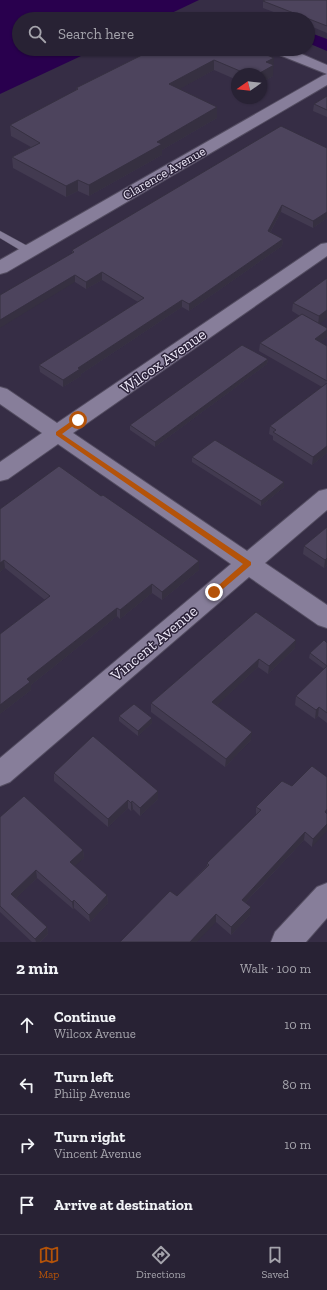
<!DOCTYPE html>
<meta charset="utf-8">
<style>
body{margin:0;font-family:"Zilla Slab",serif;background:#302a3c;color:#f1f3f6}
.compass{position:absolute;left:231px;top:68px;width:36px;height:36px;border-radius:50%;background:#282234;box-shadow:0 1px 3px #0004;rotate:256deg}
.stop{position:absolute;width:12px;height:12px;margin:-9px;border:3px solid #b45309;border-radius:50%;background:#fff}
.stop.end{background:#b45309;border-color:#fff;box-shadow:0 1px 4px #0008}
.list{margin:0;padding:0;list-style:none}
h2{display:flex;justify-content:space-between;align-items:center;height:52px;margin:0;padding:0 16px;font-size:17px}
h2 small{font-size:13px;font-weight:400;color:#a5a4ac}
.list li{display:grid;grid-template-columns:26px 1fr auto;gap:12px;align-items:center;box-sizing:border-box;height:60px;padding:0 16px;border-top:1px solid #443f4f}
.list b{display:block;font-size:15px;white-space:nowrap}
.list p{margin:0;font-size:13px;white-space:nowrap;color:#a5a4ac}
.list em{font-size:13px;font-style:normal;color:#a5a4ac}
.icon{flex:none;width:22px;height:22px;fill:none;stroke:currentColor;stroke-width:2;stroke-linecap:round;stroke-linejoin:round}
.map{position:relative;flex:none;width:327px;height:942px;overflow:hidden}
.search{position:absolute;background:#282234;box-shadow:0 1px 3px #0004;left:12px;right:12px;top:12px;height:44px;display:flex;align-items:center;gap:10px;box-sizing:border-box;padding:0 14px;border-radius:22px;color:#a5a4ac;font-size:15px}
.sheet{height:292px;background:#282234}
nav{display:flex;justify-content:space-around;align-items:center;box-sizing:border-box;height:56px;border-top:1px solid #443f4f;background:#282234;font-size:11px;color:#a5a4ac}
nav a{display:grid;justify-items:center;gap:2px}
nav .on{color:#b45309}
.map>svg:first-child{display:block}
.water{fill:#29004e}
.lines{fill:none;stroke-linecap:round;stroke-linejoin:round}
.lane-casing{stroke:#534c60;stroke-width:1}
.street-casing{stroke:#534c60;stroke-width:2}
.secondary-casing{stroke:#534c60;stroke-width:2}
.lane{fill:#877e9a;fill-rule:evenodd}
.street{fill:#877e9a;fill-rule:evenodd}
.secondary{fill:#877e9a;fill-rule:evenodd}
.wall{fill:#423a50}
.shaded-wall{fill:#363041}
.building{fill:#4d445d;stroke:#363041}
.route{fill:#b45309}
.labels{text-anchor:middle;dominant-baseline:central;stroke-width:3;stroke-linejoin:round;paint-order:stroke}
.far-street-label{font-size:13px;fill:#ece7f7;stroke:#2c233a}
.street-label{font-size:16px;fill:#ece7f7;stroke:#2c233a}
</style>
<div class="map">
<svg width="327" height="942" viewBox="0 0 327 942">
<rect width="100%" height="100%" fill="#362d45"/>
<path class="water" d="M0,0H199L159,19H19V49H96L0,94Z
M308,32L327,39V51L308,43Z"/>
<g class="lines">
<g class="lane-casing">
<path id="lane" d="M0,231L33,249L34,251L33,253H25L0,238Z"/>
</g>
<g class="street-casing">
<path id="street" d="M270,49H290L327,65V85L7,272L0,274V260L322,76L327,74L272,52Z
M327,243V256L73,433L247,551L319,491L327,489V510L265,563L327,605V628L318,625L249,577L10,782L0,786V758L231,564L58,444L8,479L0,481V462L42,433L0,404V387L7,389L57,423L321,244Z"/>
</g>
<g class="secondary-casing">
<path id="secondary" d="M327,883V918L306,942H271L275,932L317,887Z"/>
</g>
<use href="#lane" class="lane"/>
<use href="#street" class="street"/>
<use href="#secondary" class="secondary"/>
</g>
<path class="wall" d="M327,0V33L308,25V19H292L263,8V1Z
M154,49L273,65V76L261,83V74H237V80L214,70L179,89L217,118L162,150V155L89,196L78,191L66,197L13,168L12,157L31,147L11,136L10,125L76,90V88Z
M327,96V117L313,111L314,104Z
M327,148V218L313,228L281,212L270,233L283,239L282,246L189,311L182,307L81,374V376L63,387L40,372L39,365L138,302L102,280L86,289L75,282L72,250Z
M327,278L320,324L327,337L320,342L327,346V453L312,465L273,440V436L269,434L270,426L322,387L259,351L260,343L300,316L292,311L293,303Z
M268,359L267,364L155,447L130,430V425Z
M192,457L284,482V487L261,506L192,462Z
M0,509L199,570L162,600L152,593L120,619L117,616L31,685V690L0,714L45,600L5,568L0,572Z
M327,527V565L324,568L303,554L304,546Z
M256,612L295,648L268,674L258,667L217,705L251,740L225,767L151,712V703Z
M327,643V723L318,716L315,719L295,705L296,696L324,669L309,658L310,653Z
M119,716L152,723L138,736L119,721Z
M54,773L158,799L140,816L133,809L131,811L128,808L108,827L54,781Z
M327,777L312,847L304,840L245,903L250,915L231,935L216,922L177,896L207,866V863L256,815V807L292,786Z
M0,817L83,850L84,858L74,866L107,895L108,903L90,922L74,908L73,909L37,878L16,898L47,927L48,934L40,942H32L0,912Z"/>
<path class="shaded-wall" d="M274,58L273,76L261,83V74H258L266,62Z
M214,60V70L169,95V84Z
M217,107V118L162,150V155L89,196V185L157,142Z
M78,180V191L66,197V186Z
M282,205L281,212L267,238L268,231Z
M327,212V218L313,228V221Z
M283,239L282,246L189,311V304Z
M102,272V280L86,289V282Z
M75,275V282L0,328V320Z
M182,300V307L81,374V376L63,387V380L78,368Z
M327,310V318L318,325L319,316Z
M327,330V337L314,346L315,339Z
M268,359L267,364L155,447V442Z
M327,446V453L312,465L313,457Z
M284,482V487L261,506V501Z
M327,558V565L324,568L325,560Z
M4,560L5,568L0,572V563Z
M199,561V570L162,600V592Z
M152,584V593L120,619V610Z
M117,608V616L31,685V690L0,714V705L27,679Z
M296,640L295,648L268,674L269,666Z
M259,659L258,667L212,710V702Z
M319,707L318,716L315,719L316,710Z
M152,718V723L138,736V731Z
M252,732L251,740L225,767L226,759Z
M158,791V799L140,816V808Z
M128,800V808L108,827V819Z
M132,801L133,809L131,811V803Z
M327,824V831L312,847L313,839Z
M305,832L304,840L241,907L242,900Z
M83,850L84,858L71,870L70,862Z
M36,870L37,878L13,901L11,894Z
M107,895L108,903L90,922L89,915Z
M74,900V908L73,909L72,902Z
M251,907L250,915L231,935V927Z
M216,914V922L197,942H190Z
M47,927L48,934L40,942H36L35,939Z"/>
<path class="building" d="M265,0H327V26L263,1Z
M154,49H253L274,58L266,62L274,65L258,74H247L214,60L169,84L217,107L157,142L162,144L89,185L78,180L66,186L12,157L40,143L10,125L78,89L76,88Z
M327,96V110L314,104Z
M281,126L327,148V212L313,221L282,205L268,231L283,239L189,304L182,300L78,368L80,369L63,380L39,365L144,298L102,272L86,282L75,275L0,320V295L74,252L72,250Z
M327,278V310L319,316L293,303Z
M302,314L327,328V330L315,339L327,346V381L260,343Z
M242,345L268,359L155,442L130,425Z
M327,383V446L313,457L273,432L276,430L270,426Z
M215,440L284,482L261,501L192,457Z
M59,466L101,496L103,495L199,561L162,592L152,584L120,610L117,608L27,679L30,682L0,705V634L50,596L4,560L0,563V509Z
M327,527V558L325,560L304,546Z
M256,612L296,640L269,666L259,659L212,702L252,732L226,759L151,703Z
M324,640L327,643V666L310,653Z
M327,666V713L319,707L316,710L296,696Z
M134,704L152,718L138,731L119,716Z
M93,736L158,791L140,808L132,801L131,803L128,800L108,819L54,773Z
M312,766L327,777V809L325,812L327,814V824L313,839L305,832L242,900L251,907L231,927L216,914L190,942H120L170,891L177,896L209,865L207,863L261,810L256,807L282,781L292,786Z
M24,796L83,850L70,862L107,895L89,915L74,900L72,902L36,870L11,894L47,927L35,939L0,906V817Z"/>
<path class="route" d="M76,418L81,420L62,434L251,562V565L217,594H212V591L243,564L56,435V432Z"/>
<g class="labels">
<g class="far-street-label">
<text transform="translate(164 173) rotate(-30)">Clarence Avenue</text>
</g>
<g class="street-label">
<text transform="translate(163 361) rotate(-35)">Wilcox Avenue</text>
<text transform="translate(154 643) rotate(-40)">Vincent Avenue</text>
</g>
</g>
</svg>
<svg class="compass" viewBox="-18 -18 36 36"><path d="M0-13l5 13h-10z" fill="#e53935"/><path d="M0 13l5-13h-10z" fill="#a5a4ac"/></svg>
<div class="stop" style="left:78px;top:420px"></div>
<div class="stop end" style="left:214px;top:592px"></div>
<div class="search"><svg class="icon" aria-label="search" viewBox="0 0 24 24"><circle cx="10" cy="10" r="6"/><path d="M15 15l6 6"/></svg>Search here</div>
</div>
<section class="sheet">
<h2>2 min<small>Walk · 100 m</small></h2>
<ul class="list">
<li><svg class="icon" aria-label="ahead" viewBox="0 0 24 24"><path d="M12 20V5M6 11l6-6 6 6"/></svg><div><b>Continue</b><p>Wilcox Avenue</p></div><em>10 m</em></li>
<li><svg class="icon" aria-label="left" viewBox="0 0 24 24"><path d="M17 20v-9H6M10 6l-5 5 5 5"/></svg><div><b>Turn left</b><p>Philip Avenue</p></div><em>80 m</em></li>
<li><svg class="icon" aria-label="right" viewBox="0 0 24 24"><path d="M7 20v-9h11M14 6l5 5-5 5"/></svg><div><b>Turn right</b><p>Vincent Avenue</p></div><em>10 m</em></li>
<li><svg class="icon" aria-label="arrive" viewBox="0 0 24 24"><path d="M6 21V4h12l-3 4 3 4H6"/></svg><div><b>Arrive at destination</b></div></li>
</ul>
</section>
<nav>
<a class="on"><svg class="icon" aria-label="map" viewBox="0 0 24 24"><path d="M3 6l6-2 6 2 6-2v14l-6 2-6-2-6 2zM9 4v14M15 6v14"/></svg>Map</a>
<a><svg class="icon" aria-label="directions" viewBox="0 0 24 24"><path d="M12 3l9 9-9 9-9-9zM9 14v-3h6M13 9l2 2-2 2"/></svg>Directions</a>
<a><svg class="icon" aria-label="saved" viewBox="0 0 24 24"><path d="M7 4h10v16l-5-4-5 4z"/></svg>Saved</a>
</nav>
